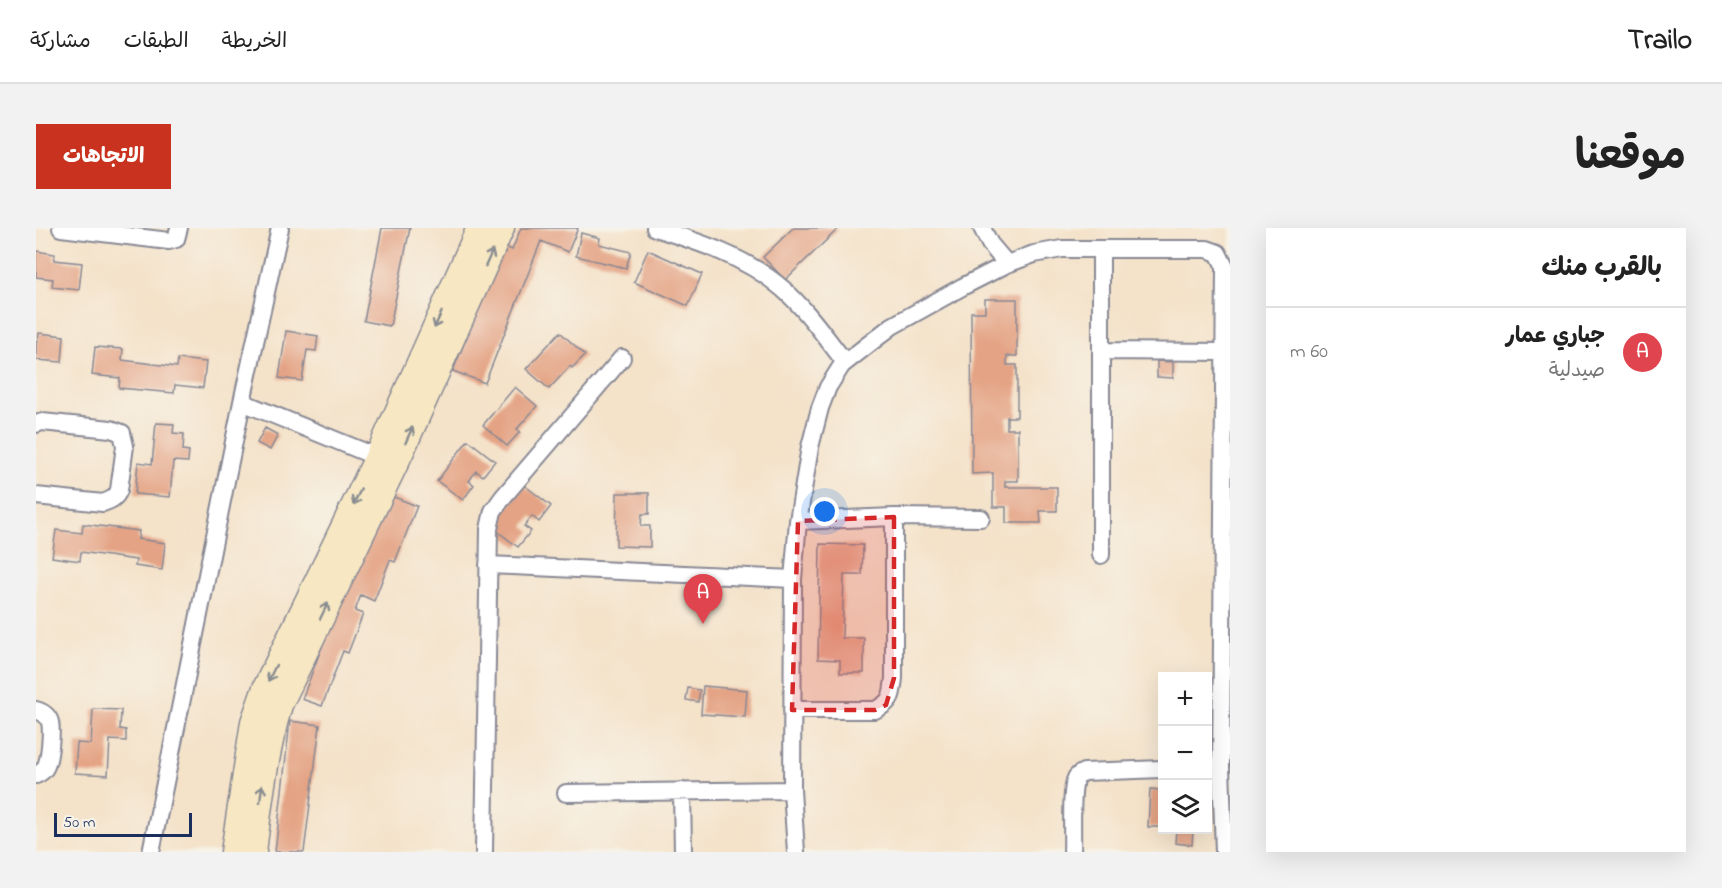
<!DOCTYPE html>
<html lang="ar">
<meta charset="utf-8">
<style>
body{margin:0;font-family:"Indie Flower","Playpen Sans Arabic",sans-serif;background:#f2f2f2;color:#222;direction:rtl}
.controls{position:absolute;right:18px;bottom:18px;display:grid;overflow:hidden;border-radius:0px;box-shadow:0 6px 24px #0002}
.controls button{width:54px;height:54px;display:grid;place-items:center;padding:0;border:0;border-bottom:2px solid #e0e0e0;background:#fff;color:#222;font:30px sans-serif}
.scale{position:absolute;left:18px;bottom:15px;width:138px;box-sizing:border-box;padding-left:6px;border:3px solid #1b2f5e;border-top:0;font-size:16px;line-height:21px;white-space:nowrap;color:#1b2f5e;-webkit-text-stroke:4px #f7f3e8;paint-order:stroke}
.you{position:absolute;left:789px;top:284px;width:21px;height:21px;margin:-15px;border:4px solid #fff;border-radius:50%;background:#1a73e8;box-shadow:0 0 0 9px #1a73e833}
.badge{display:grid;place-items:center;width:39px;height:39px;border-radius:50%;background:#c8321e;color:#fff;font-size:20px;font-weight:700}
.pin{position:absolute;translate:-50% -50px;filter:drop-shadow(0 2px 3px #0008)}
.pin::after{content:'';position:absolute;top:32px;width:21px;height:18px;background:inherit;clip-path:polygon(0 0,100% 0,50% 100%)}
.list{margin:0;padding:0;list-style:none}
h2{display:flex;justify-content:space-between;align-items:center;height:78px;margin:0;padding:0 24px;font-size:26px}
h2 small{font-size:20px;font-weight:400;color:#767676}
.list li{display:grid;grid-template-columns:39px 1fr auto;gap:18px;align-items:center;box-sizing:border-box;height:90px;padding:0 24px;border-top:2px solid #e0e0e0}
.list b{display:block;font-size:22px;white-space:nowrap}
.list p{margin:0;font-size:20px;white-space:nowrap;color:#767676}
.list em{font-size:20px;font-style:normal;color:#767676}
.icon{flex:none;width:33px;height:33px;fill:none;stroke:currentColor;stroke-width:2;stroke-linecap:round;stroke-linejoin:round}
.map{position:relative;flex:none;width:1194px;height:624px;overflow:hidden;direction:ltr;border-radius:0px}
header{display:flex;align-items:center;gap:36px;box-sizing:border-box;height:84px;padding:0 30px;background:#fff;border-bottom:2px solid #e0e0e0}
header strong{font-size:28px}
nav{display:flex;gap:33px;margin-inline-start:auto;font-size:21px}
.intro{display:flex;align-items:center;justify-content:space-between;box-sizing:border-box;height:144px;padding:0 36px}
h1{margin:0;font-size:42px}
.button{padding:15px 27px;border-radius:0px;background:#c8321e;color:#fff;font-size:21px;font-weight:700}
main{display:flex;gap:36px;padding:0 36px}
aside{flex:1;background:#fff;border-radius:0px;box-shadow:0 6px 24px #0002}
.map>svg:first-child{display:block}
.building{fill:#e4a384}
.lines{fill:none;stroke-linecap:round;stroke-linejoin:round}
.street-casing{stroke:#888894;stroke-width:20}
.secondary-casing{stroke:#888894;stroke-width:27}
.street{stroke:#fff;stroke-width:16}
.secondary{stroke:#f7e8c3;stroke-width:24}
.oneway{stroke:#898c90}
.marked{fill:#d62828;fill-opacity:0.2;stroke:#d62828;stroke-width:4.5;stroke-dasharray:12 8;stroke-linejoin:round}
</style>
<header>
<strong>Trailo</strong>
<nav><a>الخريطة</a><a>الطبقات</a><a>مشاركة</a></nav>
</header>
<div class="intro"><h1>موقعنا</h1><a class="button">الاتجاهات</a></div>
<main>
<aside>
<h2>بالقرب منك<small></small></h2>
<ul class="list">
<li><span class="badge" style="background:#e0444e">A</span><div><b>جباري عمار</b><p>صيدلية</p></div><em>60 m</em></li>
</ul>
</aside>
<div class="map">
<svg width="1194" height="624" viewBox="0 0 1194 624">
<rect width="100%" height="100%" fill="#f7f3e8"/>
<filter id="ink" filterUnits="userSpaceOnUse"><feTurbulence type="fractalNoise" baseFrequency=".0167" numOctaves="2"/><feDisplacementMap in="SourceGraphic" scale="12" xChannelSelector="R" yChannelSelector="G"/><feConvolveMatrix kernelMatrix="1 2 1 2 8 2 1 2 1" color-interpolation-filters="sRGB"/></filter>
<filter id="wash" filterUnits="userSpaceOnUse"><feTurbulence type="fractalNoise" baseFrequency=".008" numOctaves="4" result="noise"/><feDisplacementMap in="SourceGraphic" scale="24" xChannelSelector="R" yChannelSelector="G"/><feGaussianBlur stdDeviation="1.35" result="paint"/><feColorMatrix in="noise" values="0 0 0 0 0 0 0 0 0 0 0 0 0 0 0 0 0 1.4 0 .05"/><feComposite in="paint" operator="in"/></filter>
<g filter="url(#wash)">
<rect width="100%" height="100%" fill="#f4e2c9"/>
<g id="blocks">
<path class="building" d="M346,0H374L354,98L328,93Z
M485,0H542L532,24L505,13L449,155L417,143L467,18L476,22Z
M757,0H803L749,52L727,29Z
M545,5L564,10L563,16L595,24L590,40L540,28Z
M612,22L666,46L652,78L598,54Z
M0,23L19,26L18,32L46,35L43,62L16,59L17,51L0,49Z
M949,71H981V128H971V137H981V189H971V201H982V253H969V259H1021V283H1004L1005,295H970V279H957V245L936,246L935,84H949Z
M250,103L282,108L280,123L271,122L266,153L243,150Z
M524,104L549,127L536,140L534,138L513,161L490,141Z
M3,105L28,108L26,134L0,132V113H2Z
M59,119L87,121L86,132L141,139L142,131L170,134L167,160L139,157L138,165L83,160L84,150L56,147Z
M1121,133L1137,134V150L1121,149Z
M479,159L501,178L481,201L484,204L471,218L447,197Z
M120,195L138,196L137,205L148,206L147,222L153,223L152,234L137,233L134,269L99,266L102,234L116,236Z
M229,200L242,207L234,222L221,215Z
M432,212L459,233L447,248L440,243L433,253L438,257L427,272L401,253Z
M488,257L515,278L503,294L496,288L488,298L495,303L482,319L456,299Z
M345,264L381,278L359,334L354,332L338,373L325,367L319,383L327,386L312,425L307,423L286,478L266,471Z
M581,265H613V286H606L605,298H614V319L580,318Z
M47,296L103,303L102,311L129,315L126,342L99,338L100,332L45,324L44,333L16,329L20,302L46,305Z
M784,316L827,317L826,347H808L806,410H828V445H804V432L782,431Z
M667,458L711,462L709,489L665,486Z
M652,460L664,462L662,474L650,472Z
M57,481L85,482L84,501L90,502V513L74,512L72,547L39,545L41,515L55,516Z
M254,493L284,497L268,624H239Z
M1114,561L1126,562V599H1112Z
M1140,602H1157L1156,617L1139,615Z"/>
</g>
</g>
<g filter="url(#ink)">
<use href="#blocks" fill-opacity="0" stroke="#888894" stroke-width="1.5"/>
<g class="lines">
<g class="street-casing">
<path id="street" d="M25,0L133,13L140,11L143,0
M619,0C663,14 712,30 747,61C771,82 790,110 809,134
M946,0L954,16L971,36
M1065,123L1189,124
M206,174L341,229
M0,196L6,194L75,201L86,205L89,218L83,262C80,270 75,272 67,275L0,268
M762,293L858,289L945,290
M1065,327V21
M452,337L757,351
M0,482C7,484 12,487 14,494C16,503 14,529 10,538C8,543 5,545 0,547
M756,482H839C856,474 856,468 858,450V289
M646,563L647,624
M530,565L756,562
M115,624L206,174L244,0
M448,624L453,301L457,283L467,269L586,130
M760,624L756,562L757,351L762,293L774,219L784,180L792,159L806,137L856,98L926,59L971,36L998,26L1026,21H1171L1182,25L1189,39L1185,539L1188,624
M1036,624C1037,608 1034,562 1040,550C1042,546 1044,546 1048,544L1126,541"/>
</g>
<g class="secondary-casing">
<path id="secondary" d="M197,624L217,494L229,460L341,229L443,0
M218,624C224,574 230,525 244,477L365,225L466,0"/>
</g>
<use href="#street" class="street"/>
<use href="#secondary" class="secondary"/>
</g>
<defs><path id="oneway-shaft" d="M-6 0H5M1.5-3L5.5 0L1.5 3" fill="none" stroke-width="1.6" stroke-linecap="round" stroke-linejoin="round" transform="scale(1.5)"/></defs>
<g class="oneway">
<use href="#oneway-shaft" transform="translate(453 30) rotate(-66)"/>
<use href="#oneway-shaft" transform="translate(402 92) rotate(114)"/>
<use href="#oneway-shaft" transform="translate(373 207) rotate(-66)"/>
<use href="#oneway-shaft" transform="translate(321 269) rotate(116)"/>
<use href="#oneway-shaft" transform="translate(288 383) rotate(-64)"/>
<use href="#oneway-shaft" transform="translate(236 445) rotate(116)"/>
<use href="#oneway-shaft" transform="translate(225 566) rotate(-83)"/>
</g>
</g>
<path class="marked" d="M858,289V450L850,477L839,482H756L762,293Z"/>
</svg>
<div class="controls">
<button>+</button>
<button>−</button>
<button><svg class="icon" aria-label="layers" viewBox="0 0 24 24"><path d="M12 4l9 5-9 5-9-5zM3 14l9 5 9-5"/></svg></button>
</div>
<div class="scale">50 m</div>
<div class="you"></div>
<div class="pin badge" style="left:667px;top:396px;background:#e0444e">A</div>
</div>
</main>
